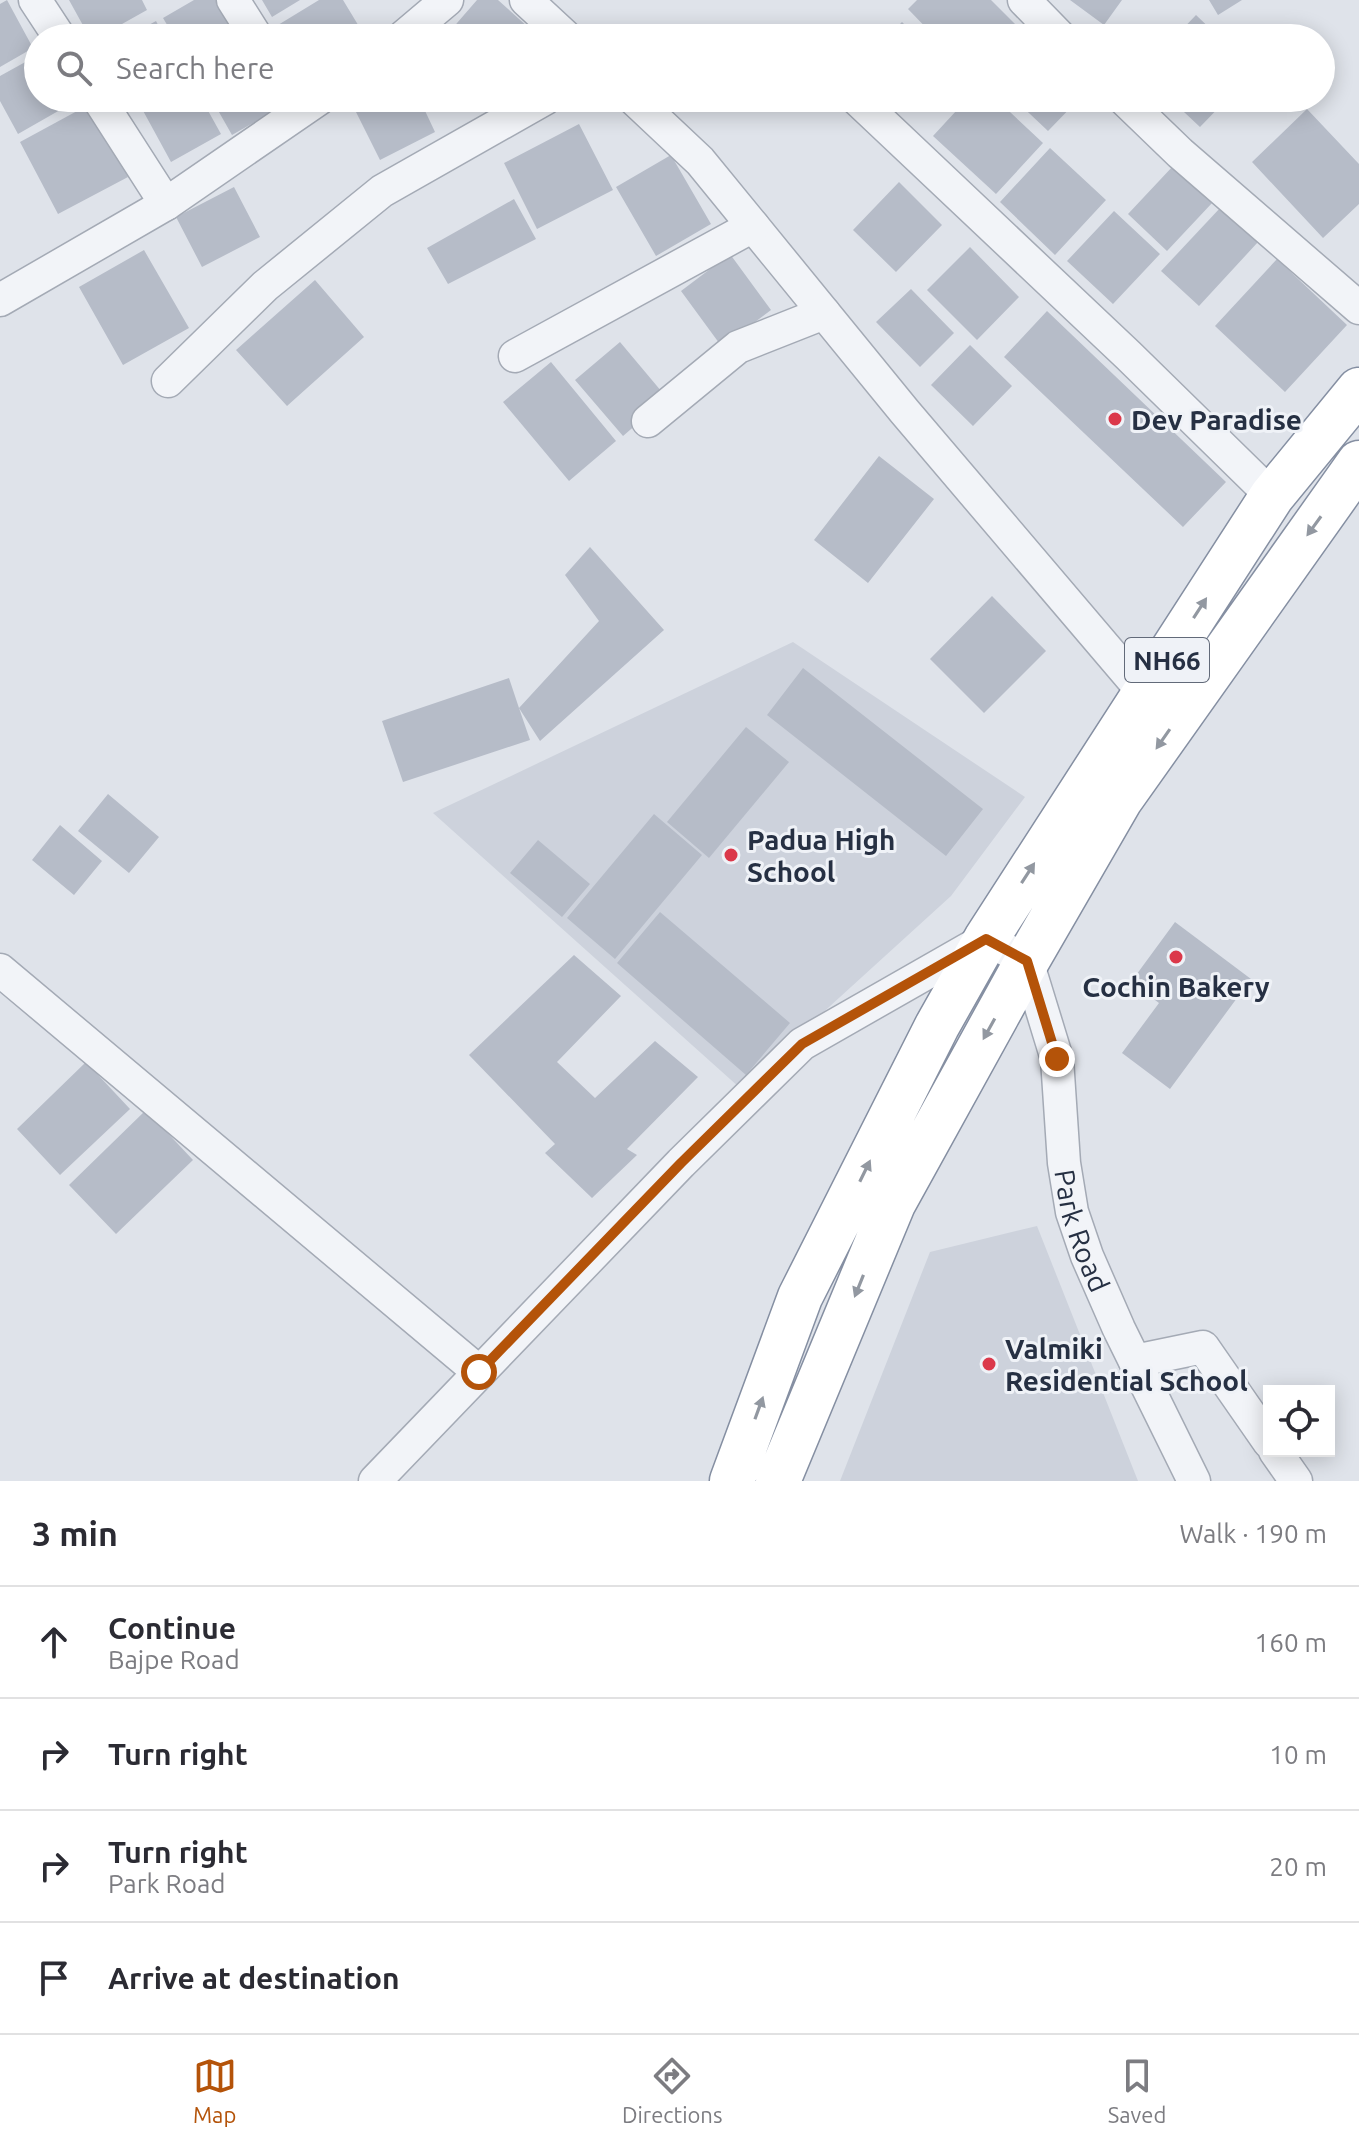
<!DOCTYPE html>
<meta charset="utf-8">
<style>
body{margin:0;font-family:Ubuntu,sans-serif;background:#f7f7f7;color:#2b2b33}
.controls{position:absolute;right:24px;bottom:24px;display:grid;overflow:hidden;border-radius:0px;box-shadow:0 4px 20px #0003}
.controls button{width:72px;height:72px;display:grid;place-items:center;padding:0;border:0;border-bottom:2px solid #e1e1e2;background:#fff;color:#2b2b33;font:40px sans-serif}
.stop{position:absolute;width:24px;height:24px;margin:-18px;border:6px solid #b45309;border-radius:50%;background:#fff}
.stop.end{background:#b45309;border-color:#fff;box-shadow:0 2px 8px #0008}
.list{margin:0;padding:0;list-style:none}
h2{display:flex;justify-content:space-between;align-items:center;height:104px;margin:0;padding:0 32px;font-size:34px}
h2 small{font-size:26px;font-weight:400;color:#7c7c81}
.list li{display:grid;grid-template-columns:52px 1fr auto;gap:24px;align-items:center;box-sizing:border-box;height:112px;padding:0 32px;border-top:2px solid #e1e1e2}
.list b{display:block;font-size:30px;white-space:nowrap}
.list p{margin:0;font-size:26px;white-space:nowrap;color:#7c7c81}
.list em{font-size:26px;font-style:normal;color:#7c7c81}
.icon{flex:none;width:44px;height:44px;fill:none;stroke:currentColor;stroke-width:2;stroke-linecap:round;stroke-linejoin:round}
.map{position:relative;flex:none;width:1359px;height:1481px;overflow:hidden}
.search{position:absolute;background:#fff;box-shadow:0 4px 20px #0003;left:24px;right:24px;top:24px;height:88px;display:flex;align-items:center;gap:20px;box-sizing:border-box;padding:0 28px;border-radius:44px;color:#7c7c81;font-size:30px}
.sheet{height:552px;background:#fff}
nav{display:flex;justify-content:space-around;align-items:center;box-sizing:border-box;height:112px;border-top:2px solid #e1e1e2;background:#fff;font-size:22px;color:#7c7c81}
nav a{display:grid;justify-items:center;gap:4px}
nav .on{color:#b45309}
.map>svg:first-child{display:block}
.built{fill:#cdd2dc}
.building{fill:#b6bcc8}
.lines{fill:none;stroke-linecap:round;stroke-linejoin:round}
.minor-casing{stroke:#a4aab5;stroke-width:35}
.highway-casing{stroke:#858fa2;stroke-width:47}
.minor{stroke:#f2f4f8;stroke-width:32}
.highway{stroke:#fff;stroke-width:44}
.oneway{fill:#9298a1}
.route{stroke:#b45309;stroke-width:10}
.poi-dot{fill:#db384a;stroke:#eff2f7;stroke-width:3}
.labels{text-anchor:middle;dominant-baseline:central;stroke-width:6;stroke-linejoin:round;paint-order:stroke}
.shield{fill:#eff2f7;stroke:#626a79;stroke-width:2}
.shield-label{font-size:26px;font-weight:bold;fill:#263043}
.poi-label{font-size:28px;font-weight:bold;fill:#263043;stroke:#eff2f7;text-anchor:start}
.street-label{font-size:28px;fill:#263043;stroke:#eff2f7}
</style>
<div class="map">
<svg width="1359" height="1481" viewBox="0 0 1359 1481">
<rect width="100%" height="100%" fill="#dfe3ea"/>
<path class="built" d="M793,642L1025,797L951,896L740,1088L433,813Z
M1037,1226L1138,1481H840L930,1252Z"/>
<path class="building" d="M7,0L33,48L0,67V4Z
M69,0H142L147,10L97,38H90Z
M194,0H216L236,36L175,38L163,18Z
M262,0H300L272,17Z
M319,0H343L366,38H286L278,25Z
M477,0H498L540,38H444Z
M917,0H991L1019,28L1009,38H936L908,9Z
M1070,0H1122L1104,25Z
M1209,0H1242L1218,15Z
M1196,15L1220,38H1174Z
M156,21L165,38H125Z
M902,22L918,38H886Z
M38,55V98H81L18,134L0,101V76Z
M158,98H201L221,134L171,162L141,107Z
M211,98H276L281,107L232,135Z
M377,98H419L435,132L380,160L356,112Z
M896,98H919L908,109Z
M968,98H995L1043,143L996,194L933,136Z
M1013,98H1080L1048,131Z
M1169,98H1228L1200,127Z
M90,104L128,177L58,214L20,142Z
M1307,109L1359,164V204L1323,238L1252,162Z
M579,124L613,190L537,229L504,163Z
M1050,148L1106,200L1055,255L1000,202Z
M671,155L711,224L656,256L616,187Z
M1174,165L1213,202L1167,251L1128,214Z
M899,182L942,225L896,272L853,230Z
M234,187L260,237L202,267L176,217Z
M514,199L536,239L448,284L427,248Z
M1221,207L1258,242L1199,306L1161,271Z
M1114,211L1160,254L1113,304L1067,261Z
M970,247L1019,297L977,340L927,290Z
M144,250L189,328L123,365L79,287Z
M730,254L771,310L722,347L681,291Z
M1277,259L1347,325L1285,392L1215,326Z
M315,280L364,337L287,406L236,350Z
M911,289L954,333L920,367L876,322Z
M1047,311L1226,482L1183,527L1004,357Z
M620,342L667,398L623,436L575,380Z
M970,345L1012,386L973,426L931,385Z
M551,362L616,441L569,481L503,402Z
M879,456L934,499L868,583L814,540Z
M590,547L664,630L540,741L519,708L530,740L403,782L382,721L509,678L519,708L599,621L565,575Z
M992,596L1046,651L984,713L930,659Z
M803,668L983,809L946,856L767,715Z
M746,727L789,762L709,858L667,822Z
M108,794L159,837L129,873L78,831Z
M654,814L702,855L615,959L567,918Z
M60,825L102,861L74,895L32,860Z
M538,840L590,884L562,917L510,873Z
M660,912L790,1023L746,1075L617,963Z
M1175,922L1251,979L1170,1089L1122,1053L1159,1003L1131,982Z
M574,955L621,996L557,1062L595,1098L655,1041L698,1077L627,1149L637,1155L592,1198L545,1153L555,1144L469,1055Z
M86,1062L130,1109L60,1175L17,1129Z
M146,1110L193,1160L116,1234L69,1185Z"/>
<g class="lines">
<g class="minor-casing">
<g id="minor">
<path d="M35,0L60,38"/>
<path d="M233,0L257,38"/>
<path d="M526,0L567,38"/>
<path d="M1024,0L1061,38"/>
<path d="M402,38L447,0"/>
<path d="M98,98L166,204"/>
<path d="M633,98L700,161L905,412L1145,694"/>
<path d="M856,98L1128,355L1272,496"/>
<path d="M1123,98L1180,153L1359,308"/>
<path d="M0,300L166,204L320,98"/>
<path d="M515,356L753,226"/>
<path d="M168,381L265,286L382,191L546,98"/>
<path d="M648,421L738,347L824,313"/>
<path d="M0,970L479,1372"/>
<path d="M1135,1361L1203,1347L1269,1442"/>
<path d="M1275,1451L1296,1481"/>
<path id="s1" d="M375,1481L681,1163L802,1044L986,939L1027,961L1057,1059L1064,1163L1072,1212L1087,1256L1119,1329L1194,1481"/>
</g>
</g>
<g class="highway-casing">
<path id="highway" d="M732,1481L800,1297L937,1026L986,939L1272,496L1359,390
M778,1481L893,1204L1027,961L1120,800L1359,463"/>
</g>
<use href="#minor" class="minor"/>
<use href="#highway" class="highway"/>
</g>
<defs><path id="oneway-solid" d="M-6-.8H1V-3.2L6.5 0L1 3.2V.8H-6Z" transform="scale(2)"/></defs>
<g class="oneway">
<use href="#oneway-solid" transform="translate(1314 526) rotate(126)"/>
<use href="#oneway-solid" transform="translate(1200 608) rotate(-57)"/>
<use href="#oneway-solid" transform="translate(1163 739) rotate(125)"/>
<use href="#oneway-solid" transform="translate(1028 873) rotate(-57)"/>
<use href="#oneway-solid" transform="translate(989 1029) rotate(119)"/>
<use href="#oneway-solid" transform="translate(865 1171) rotate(-64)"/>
<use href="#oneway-solid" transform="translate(859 1286) rotate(112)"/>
<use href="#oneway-solid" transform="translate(759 1408) rotate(-70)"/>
</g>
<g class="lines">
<path class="route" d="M479,1372L681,1163L802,1044L986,939L1027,961L1057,1059"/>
</g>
<g class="poi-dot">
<circle cx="1115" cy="419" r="8"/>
<circle cx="731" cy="855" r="8"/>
<circle cx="1176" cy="957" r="8"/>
<circle cx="989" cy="1364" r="8"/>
</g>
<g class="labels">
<rect class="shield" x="1125" y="638" width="84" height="44" rx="6"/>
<g class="shield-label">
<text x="1167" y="660">NH66</text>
</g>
<g class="poi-label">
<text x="1131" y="419">Dev Paradise</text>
<text x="747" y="839">Padua High<tspan x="747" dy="32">School</tspan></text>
<text x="1176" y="986" text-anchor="middle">Cochin Bakery</text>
<text x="1005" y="1348">Valmiki<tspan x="1005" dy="32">Residential School</tspan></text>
</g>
<g class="street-label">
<text stroke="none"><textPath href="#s1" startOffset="1146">Park Road</textPath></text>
</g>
</g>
</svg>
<div class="controls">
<button><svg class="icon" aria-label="locate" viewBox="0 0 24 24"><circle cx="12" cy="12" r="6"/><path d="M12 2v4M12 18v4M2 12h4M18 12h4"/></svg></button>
</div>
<div class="stop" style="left:479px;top:1372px"></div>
<div class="stop end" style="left:1057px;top:1059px"></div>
<div class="search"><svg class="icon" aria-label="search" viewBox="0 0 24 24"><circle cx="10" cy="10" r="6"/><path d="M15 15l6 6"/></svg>Search here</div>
</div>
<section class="sheet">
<h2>3 min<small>Walk · 190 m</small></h2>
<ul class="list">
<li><svg class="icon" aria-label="ahead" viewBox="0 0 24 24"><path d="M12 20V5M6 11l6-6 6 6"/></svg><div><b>Continue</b><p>Bajpe Road</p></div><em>160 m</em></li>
<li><svg class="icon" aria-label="right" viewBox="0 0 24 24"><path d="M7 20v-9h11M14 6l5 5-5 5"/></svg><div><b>Turn right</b></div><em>10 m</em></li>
<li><svg class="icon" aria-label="right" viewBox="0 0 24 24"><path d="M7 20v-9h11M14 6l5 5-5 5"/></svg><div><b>Turn right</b><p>Park Road</p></div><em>20 m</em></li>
<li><svg class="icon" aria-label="arrive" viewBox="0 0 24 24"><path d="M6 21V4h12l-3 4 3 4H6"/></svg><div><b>Arrive at destination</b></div></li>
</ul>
</section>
<nav>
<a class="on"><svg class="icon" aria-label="map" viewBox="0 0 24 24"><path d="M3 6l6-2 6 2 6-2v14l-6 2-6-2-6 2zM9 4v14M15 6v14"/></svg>Map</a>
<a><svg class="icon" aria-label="directions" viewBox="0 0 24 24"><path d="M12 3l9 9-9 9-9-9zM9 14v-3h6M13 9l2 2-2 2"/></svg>Directions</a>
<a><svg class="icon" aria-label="saved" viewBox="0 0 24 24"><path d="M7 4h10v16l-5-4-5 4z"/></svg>Saved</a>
</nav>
